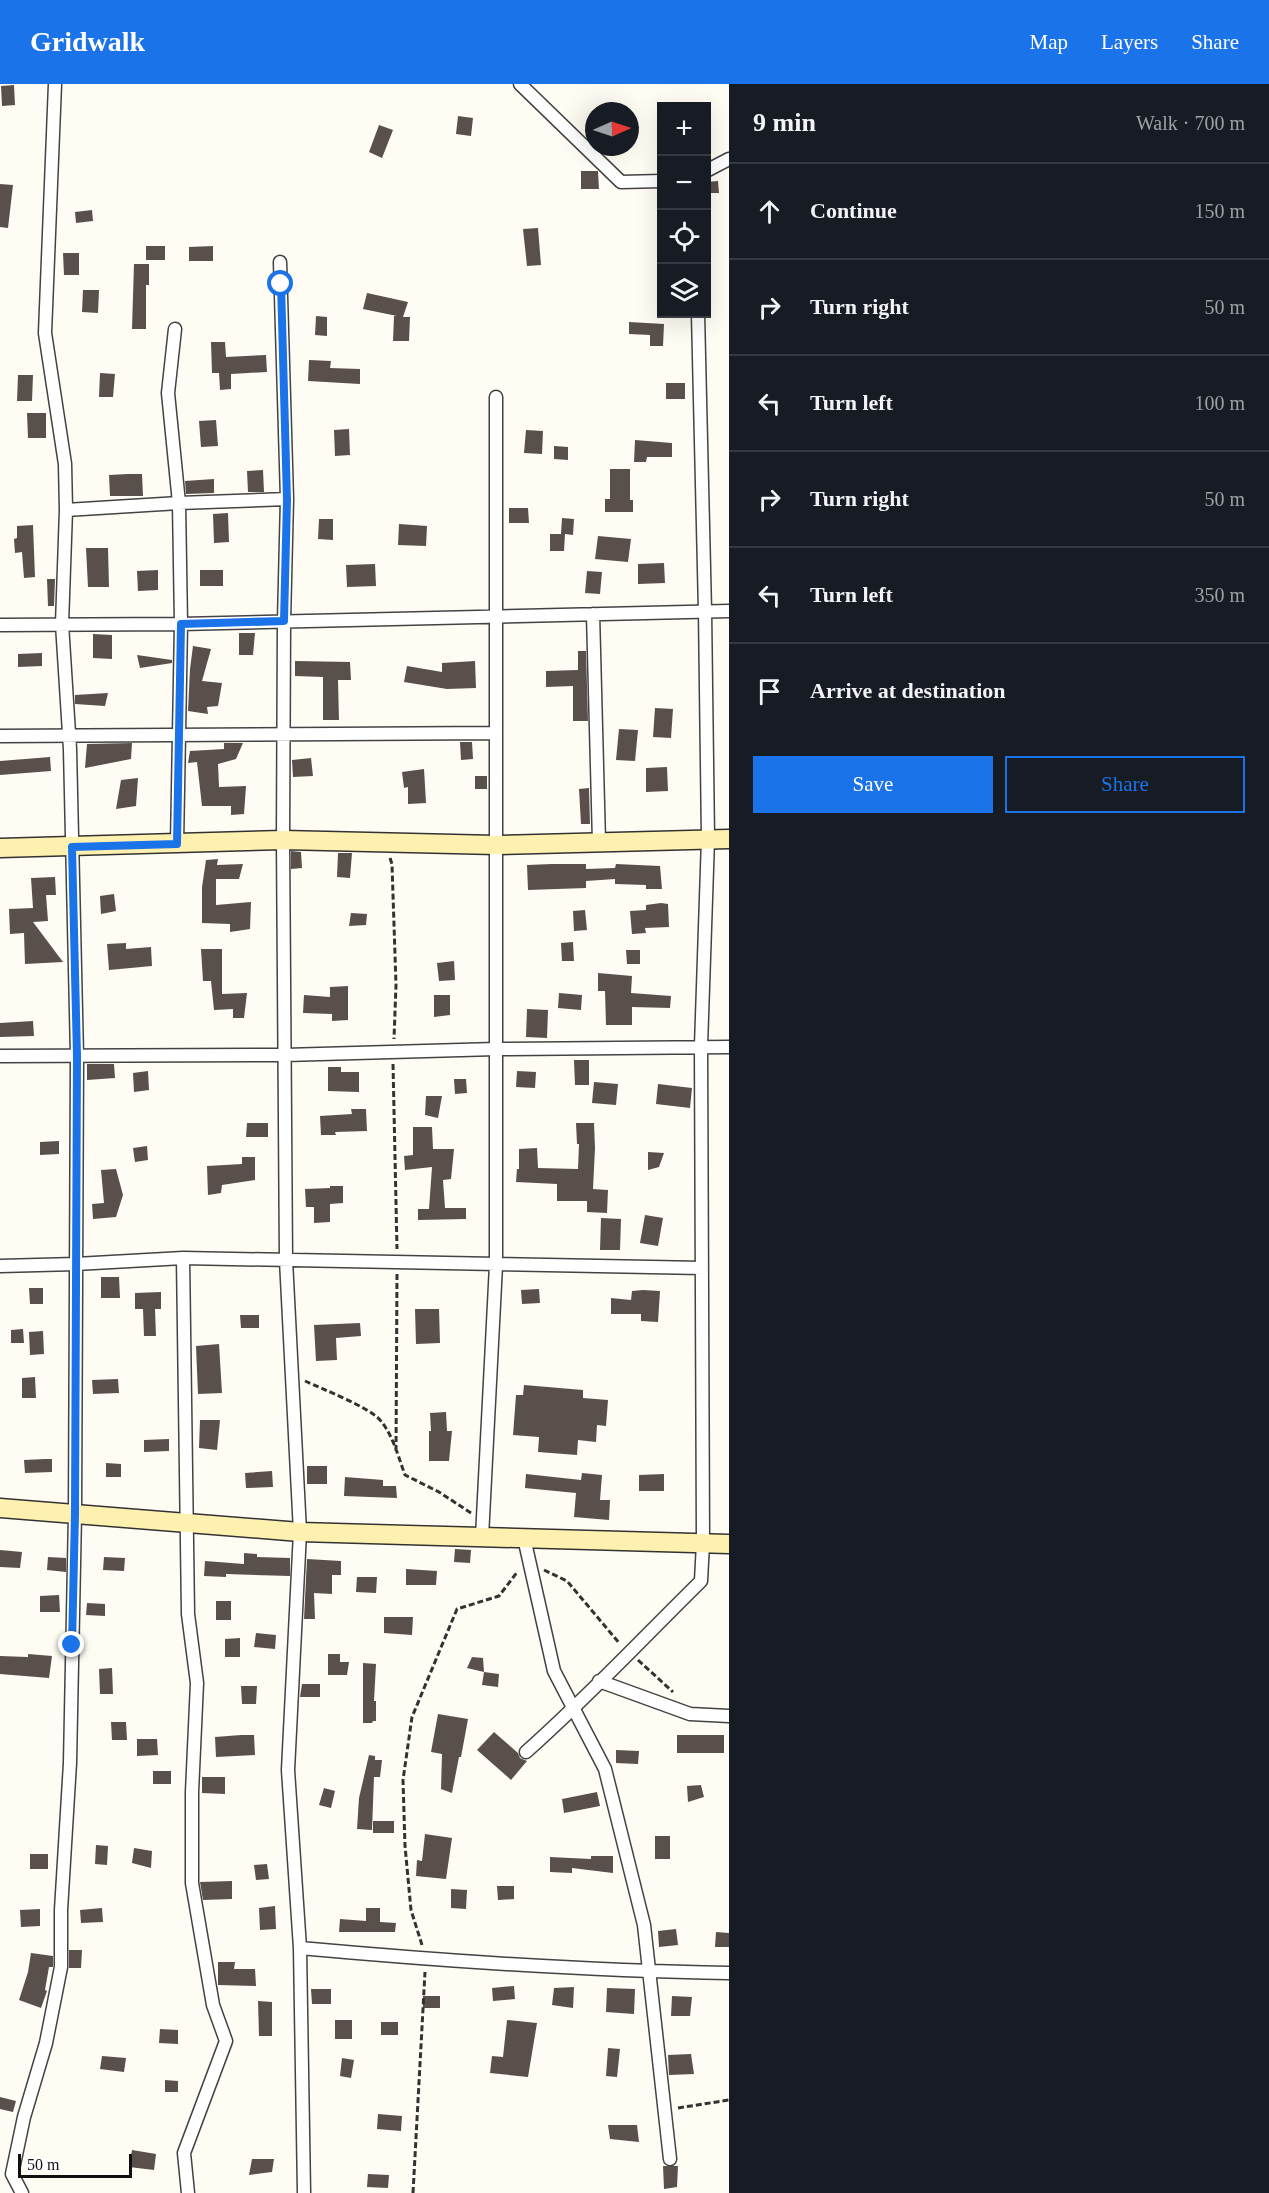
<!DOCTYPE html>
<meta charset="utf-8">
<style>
body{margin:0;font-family:Georgia,serif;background:#242831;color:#f1f3f6}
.controls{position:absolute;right:18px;top:18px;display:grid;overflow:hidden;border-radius:0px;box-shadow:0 6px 24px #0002}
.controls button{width:54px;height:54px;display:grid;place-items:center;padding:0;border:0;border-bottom:2px solid #363941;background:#171b24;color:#f1f3f6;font:30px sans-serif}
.compass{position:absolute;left:585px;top:18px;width:54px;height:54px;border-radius:50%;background:#171b24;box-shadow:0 6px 24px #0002;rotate:87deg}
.scale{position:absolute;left:18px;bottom:15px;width:114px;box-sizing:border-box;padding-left:6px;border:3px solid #101010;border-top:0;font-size:16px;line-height:21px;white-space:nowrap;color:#101010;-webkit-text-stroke:4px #fff;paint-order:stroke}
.stop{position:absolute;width:18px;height:18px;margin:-14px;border:4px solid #1a73e8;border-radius:50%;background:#fff}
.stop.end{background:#1a73e8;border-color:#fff;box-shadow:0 2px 6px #0008}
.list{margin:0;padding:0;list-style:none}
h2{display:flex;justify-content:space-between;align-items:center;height:78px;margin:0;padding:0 24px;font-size:26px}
h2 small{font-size:20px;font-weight:400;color:#9ea1a6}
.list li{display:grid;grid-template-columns:39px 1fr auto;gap:18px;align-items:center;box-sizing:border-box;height:96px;padding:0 24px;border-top:2px solid #363941}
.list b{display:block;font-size:22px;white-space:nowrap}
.list em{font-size:20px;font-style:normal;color:#9ea1a6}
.actions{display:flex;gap:12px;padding:18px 24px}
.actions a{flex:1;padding:14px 0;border:2px solid #1a73e8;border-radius:0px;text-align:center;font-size:21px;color:#1a73e8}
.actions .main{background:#1a73e8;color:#fff}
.icon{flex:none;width:33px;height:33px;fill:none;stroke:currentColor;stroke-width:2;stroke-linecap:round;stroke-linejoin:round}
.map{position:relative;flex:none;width:729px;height:2109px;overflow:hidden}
header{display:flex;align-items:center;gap:36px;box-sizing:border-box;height:84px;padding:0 30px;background:#1a73e8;color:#fff}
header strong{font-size:28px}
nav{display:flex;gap:33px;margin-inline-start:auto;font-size:21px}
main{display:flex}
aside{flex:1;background:#171b24}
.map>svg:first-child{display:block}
.building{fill:#59504c}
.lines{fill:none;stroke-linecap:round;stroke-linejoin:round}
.street-casing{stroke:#434343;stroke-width:15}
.secondary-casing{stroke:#323232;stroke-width:21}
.path{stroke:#323232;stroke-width:3;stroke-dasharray:6 3;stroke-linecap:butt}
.street{stroke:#fff;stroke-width:12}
.secondary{stroke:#fef0ae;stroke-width:18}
.route{stroke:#1a73e8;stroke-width:8}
</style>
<header>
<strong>Gridwalk</strong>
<nav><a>Map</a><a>Layers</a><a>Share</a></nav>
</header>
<main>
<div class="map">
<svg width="729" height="2109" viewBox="0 0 729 2109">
<rect width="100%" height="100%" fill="#fffcf3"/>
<path class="building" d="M14,1L15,21L2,22L1,2Z
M458,32L473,34L471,52L456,50Z
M379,41L393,46L382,74L369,68Z
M581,87H598L599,105H581Z
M718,97L719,109H706V98Z
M0,100L13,101L8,144L0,143Z
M92,126L93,137L76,139L75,128Z
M538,144L541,181L527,182L523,145Z
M146,162H165V176H146Z
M213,162V177H189V163Z
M63,169H79V191H64Z
M134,180H149V201H146V245H132Z
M83,206H99L98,229L82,228Z
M367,209L408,218L403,233H410L409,257H393L394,232H397L363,225Z
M316,232L327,233V252L315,251Z
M629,238L664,240L663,262H650V251L629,250Z
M211,258H225L226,273L266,271L267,288L231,290V305L220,306L219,289H212Z
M309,276L331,277L330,284L360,285V300L308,297Z
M100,289L115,290L113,313H99Z
M18,291H33L32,317H17Z
M666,299H685V315H666Z
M27,329H46V354H28Z
M216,336L218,362L201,363L199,337Z
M349,345L350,371L335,372L334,346Z
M526,346L543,347L542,370L524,369Z
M635,356L672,359V373H647L646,378H634Z
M554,362L568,363V376L554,375Z
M610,385H630V416H633V428H605V415H610Z
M263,386L264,408H248L247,387Z
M128,390H142L143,412H110L109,391Z
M214,395V409L186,410L185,397Z
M509,424H528L529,439H509Z
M228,429L229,458L214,459L213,430Z
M562,434L574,435L573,451L565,450L564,467H550V450H561Z
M319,435H333V456L318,455Z
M399,440L427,442L426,462L398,461Z
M33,441L35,493L24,494L22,468L15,469L14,455L17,454V442Z
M598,452L631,455L628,478L595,475Z
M86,464H108L109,503H88Z
M664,479L665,499L638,500V480Z
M375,480L376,502L347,503L346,481Z
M158,486V506L138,507L137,487Z
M200,486H223V502H200Z
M587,487L602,488L600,510L585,509Z
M47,495H55L54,522H48Z
M239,549H255L253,571H239Z
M93,550L112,551V575L93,574Z
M193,562L211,565L202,597L222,599L218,622L207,623L208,630L188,627L190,585Z
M578,567H586L588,637H573V602L546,603V587L578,586Z
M42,569V582L18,583V570Z
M137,571L172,576V579L140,584Z
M295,577L350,578L351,596H338L339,636H323V593L295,592Z
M475,577L476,604L447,605L404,598L407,582L442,588V579Z
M108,609L105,622L75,620V611Z
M655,624L673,625L671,654L653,653Z
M619,645L638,646L635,677L616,676Z
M460,658H472L473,675L461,676Z
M132,659L131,675L85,684L87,660Z
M224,659H243L236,675L218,680L219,703L246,702L244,730L231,731V722H202L197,678L188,679L190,667L224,665Z
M50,673L51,687L0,691V677Z
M311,674L313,692L293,693L292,676Z
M667,683L668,707L646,708V684Z
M424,685L426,719L408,720V703L404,704L402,688Z
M475,692H487V705H475Z
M138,694L136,722L116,725L121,696Z
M589,704L590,740H581L579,705Z
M291,767L301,768L302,784L291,785Z
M338,769H352L350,794L337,793Z
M218,775L217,781L243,780L239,795H216V821L251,818L250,845L230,848V840L202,839V803L206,776Z
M552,780H586V785L615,784L616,780L660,782L662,805H646V801L615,800V795L586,797V804L528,806L527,781Z
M55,793L56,811H46L48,837L33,838L63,878L25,880L24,849L10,850L9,825L33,824L31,794Z
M114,810L116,827L101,830L100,812Z
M661,819L668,820L669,843L645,844L646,849L632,850L630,827L646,826V821Z
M585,826L587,846L574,847L573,827Z
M351,829L367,830L366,841L349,842Z
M573,858L574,877H562L561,859Z
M126,859V865L151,863L152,882L109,886L107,860Z
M201,865H222V910L247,909L244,934H233V925L214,926L211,897H203Z
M626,866H640V880H627Z
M454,877L455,896L439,897L437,879Z
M598,889L632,892L631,909L671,912L670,924L632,923V941H606L605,907H598Z
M348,902V936L332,937V930L303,929L304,911L330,913V903Z
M559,909L582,911L581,926L558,924Z
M434,911H450V931L434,933Z
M527,925L548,926L547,954L526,953Z
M33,937L34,952L0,953V939Z
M574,976H589V1001H575Z
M87,980H114L115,994L87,996Z
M328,983H341V988H359V1008L328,1007Z
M148,987L149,1006L134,1008L133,989Z
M517,987L536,988L535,1004L516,1003Z
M454,995H466L467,1009L455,1010Z
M594,998L618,1000L616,1021L592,1019Z
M658,1000L692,1004L690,1024L656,1020Z
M426,1012H442L438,1034L425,1031Z
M351,1025H366L367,1047L335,1048L336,1051H321L320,1032L352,1030Z
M247,1039H268V1053H246Z
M576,1039H594L595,1064L593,1105L608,1106L607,1129L587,1128V1117H557V1100L516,1098L517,1085H519V1065L537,1064L538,1084L578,1085L579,1060H577Z
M413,1043H432L433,1065H454L451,1095L443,1096L445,1124H466V1135L418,1136V1125H429L432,1083L405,1086L404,1072L413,1071Z
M59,1057V1070L40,1071V1058Z
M147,1062L148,1076L135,1078L133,1064Z
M648,1068L664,1069L659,1083L648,1086Z
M242,1073H255V1096L222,1101L221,1109L208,1111L207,1082L242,1080Z
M116,1085L123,1111L116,1133L93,1135L92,1120L104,1119L101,1086Z
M330,1102H343V1119L330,1120V1138L314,1139V1123H306L305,1105L330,1104Z
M645,1131L663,1134L658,1162L640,1159Z
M601,1134L621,1135L620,1166H600Z
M101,1193H119L120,1214H101Z
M29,1204H43V1220H30Z
M539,1205L540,1219L522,1220L521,1206Z
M643,1206L660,1207L658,1238L641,1237V1230H611V1214L631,1216L632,1207Z
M161,1208V1225H155L156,1252H144L143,1225H135V1209Z
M415,1225H439L440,1259L416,1260Z
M240,1231H259V1244H241Z
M360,1239L361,1252L336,1254L337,1276L316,1277L314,1241Z
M23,1245L24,1259H11V1246Z
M43,1247L44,1270L30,1271L29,1248Z
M219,1260L222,1309L198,1310L196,1262Z
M35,1293L36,1314H22V1294Z
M118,1295L119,1309L93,1310L92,1296Z
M524,1301L583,1306V1314L608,1316L606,1342L597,1341L596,1358L578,1356L577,1371L538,1368L539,1353L513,1351L516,1311H523Z
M446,1328L447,1347H452L449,1377H429V1347H431L430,1329Z
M200,1336H220L217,1366L199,1364Z
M169,1355V1367L144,1368V1356Z
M45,1375H52V1388L25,1389L24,1376Z
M106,1379L121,1380V1393H106Z
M307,1382H327V1400H307Z
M272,1387L273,1403L246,1404L245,1389Z
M582,1389L602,1391L600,1416H610L609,1436L574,1433L576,1409L525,1404L526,1390L581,1396Z
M664,1390V1407H639V1391Z
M345,1393L383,1396V1402H396L397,1414L344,1412Z
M455,1465L471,1466L470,1479L454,1478Z
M0,1466L22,1468L20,1484L0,1483Z
M244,1469L257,1470V1473L290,1474V1492L226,1490V1493L204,1492L205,1477L244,1480Z
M48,1473L66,1474V1488L47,1486Z
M104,1473L125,1474L124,1487L103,1486Z
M307,1475L341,1477V1491H332V1510L314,1509L315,1535H304Z
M406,1485L437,1487L436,1501H406Z
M357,1493H377L376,1509L356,1508Z
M59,1511L60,1528H40V1512Z
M216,1517H231V1536H216Z
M87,1519L105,1520V1532L86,1531Z
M384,1533H413L412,1551L384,1549Z
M256,1549L276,1551L275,1565L254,1563Z
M240,1554V1573H225V1555Z
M28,1570L52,1572L49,1594L0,1590V1572L28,1573Z
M328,1570H340V1578H349L347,1591H328Z
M472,1573L483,1574L484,1588L467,1584Z
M363,1579L376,1580L374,1617H376V1637H373L372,1639H363Z
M112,1584L113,1610H100L99,1585Z
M484,1588L499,1590L498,1603L482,1601Z
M302,1600H320V1613H300Z
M241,1602H257L256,1620H242Z
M438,1630L468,1635L461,1673H459L452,1709L441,1705L442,1670L431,1668Z
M111,1638H126L127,1656H112Z
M494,1648L518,1669L520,1674L527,1677L511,1696L477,1666Z
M241,1651H254L255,1671L216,1673L215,1653Z
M677,1651H724V1669H677Z
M137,1655H157L158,1671L137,1672Z
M616,1666L639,1667L638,1680L616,1679Z
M369,1671L375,1672V1676H382L380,1693H374L372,1746L357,1745L359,1714Z
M153,1687H171V1700H153Z
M202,1693H225V1710L202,1709Z
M701,1701L704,1713L688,1718L687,1702Z
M324,1704L335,1707L331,1724L319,1721Z
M597,1708L600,1722L564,1729L562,1715Z
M373,1737H394V1749H373Z
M425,1750L452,1754L446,1795L416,1792L417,1776L422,1777Z
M655,1752H670V1775H655Z
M96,1761L108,1762L107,1781L95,1780Z
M134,1764L152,1767L151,1784L132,1779Z
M30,1770H48V1785H30Z
M591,1772H613V1789L572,1784V1789L550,1788V1773L591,1775Z
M267,1780L269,1795L256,1796L254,1781Z
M232,1797V1815L203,1816L200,1798Z
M497,1802H514V1815L498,1816Z
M451,1805L467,1806L466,1825L451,1824Z
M275,1822L276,1845L260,1846L259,1824Z
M102,1824L103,1838L81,1839L80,1826Z
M366,1824H380V1838L396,1839L395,1848H339L340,1835L366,1837Z
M40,1825V1842L21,1843L20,1826Z
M676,1845L678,1861L659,1863L658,1847Z
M716,1848L729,1849V1863H715Z
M69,1866H82L81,1884H69Z
M31,1869L53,1872V1883H49L45,1906L47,1907L41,1924L19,1916L28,1888Z
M218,1878H235L234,1885H255L256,1902L218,1901Z
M514,1902L515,1915L493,1917L492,1904Z
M574,1903L573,1924L552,1921L554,1904Z
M607,1904L635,1905L634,1930L606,1928Z
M311,1905H331V1920H312Z
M423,1912H440V1924H423Z
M672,1912L692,1913L690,1932H671Z
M258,1917L272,1918V1952H259Z
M335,1936H352V1955H335Z
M507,1936L537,1939L528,1993L490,1989L492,1972L503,1973Z
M381,1938H398V1951H381Z
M160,1945L178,1946V1960L159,1959Z
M608,1964L620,1965L617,1993L606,1992Z
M691,1970L694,1990L669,1991L668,1971Z
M102,1972L126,1974L124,1988L100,1985Z
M342,1974L354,1976L351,1994L340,1992Z
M165,1996L178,1997V2008H165Z
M0,2013L16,2017L13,2028L0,2025Z
M378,2030L402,2032L401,2047L377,2045Z
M608,2041H637L639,2058L610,2055Z
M132,2066L156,2070L154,2086L129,2083Z
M252,2075H274L272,2088L249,2091Z
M663,2082H678L677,2103L664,2105Z
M368,2090L389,2091L388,2104L367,2103Z"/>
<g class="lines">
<g class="street-casing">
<path id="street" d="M520,0L621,98L662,97
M706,87L729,75
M280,178L287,415L284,537L283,756L286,1176L300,1448L288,1686L300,1864C443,1877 586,1887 729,1889
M175,245L168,309L179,419L181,540L177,760
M66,426L179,419L287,415
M593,530L599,758
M0,541L181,540L729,527
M0,652L496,649
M0,972L285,971L496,965L729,963
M183,1174L188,1530L197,1599L192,1708V1799L213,1921L226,1957L184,2069L188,2109
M0,1182L76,1180L183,1174L702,1184
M482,1453L496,1181V313
M524,1454L554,1587L605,1685L644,1841L670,2075
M599,1597L690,1630L729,1632
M526,1668C587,1614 643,1554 701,1497L703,1459L701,962L708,755L705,527L698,230
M300,1864L304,2109
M22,2109L12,2090L24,2033L46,1959L61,1883V1826L70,1679L75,1430L77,972L70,665L62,540L66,426L65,380L45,249L55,0"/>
</g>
<g class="secondary-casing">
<path id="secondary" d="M0,764L283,756L496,761L729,755
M0,1424L300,1448L729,1460"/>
</g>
<path class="path" d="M390,774L392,780L396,901L394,955
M393,980L397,1165
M305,1297C322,1305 369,1323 380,1336C393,1351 398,1372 405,1391L439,1408L471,1429
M396,1367L397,1190
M544,1486L567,1497L620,1560
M638,1576L673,1608
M422,1861L411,1826L405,1762L403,1696L412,1633L457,1525L499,1512L518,1487
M678,2024L729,2016
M413,2109L425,1888"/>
<use href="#street" class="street"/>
<use href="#secondary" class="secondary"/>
</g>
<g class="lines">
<path class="route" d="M72,1561L75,1430L77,972L72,763L177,760L181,540L284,537L287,416L281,200"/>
</g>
</svg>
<div class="controls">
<button>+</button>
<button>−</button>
<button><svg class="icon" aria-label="locate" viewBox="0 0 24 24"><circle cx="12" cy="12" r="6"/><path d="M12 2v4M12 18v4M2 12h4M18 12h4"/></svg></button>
<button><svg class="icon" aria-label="layers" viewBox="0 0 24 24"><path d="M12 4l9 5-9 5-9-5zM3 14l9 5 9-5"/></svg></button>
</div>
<svg class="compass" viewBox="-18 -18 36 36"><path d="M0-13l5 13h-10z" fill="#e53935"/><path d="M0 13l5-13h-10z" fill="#9ea1a6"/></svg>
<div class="scale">50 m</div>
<div class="stop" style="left:281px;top:200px"></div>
<div class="stop end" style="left:72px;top:1561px"></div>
</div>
<aside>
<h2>9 min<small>Walk · 700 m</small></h2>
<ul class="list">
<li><svg class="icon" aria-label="ahead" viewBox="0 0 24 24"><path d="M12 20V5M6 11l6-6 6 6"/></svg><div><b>Continue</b></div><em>150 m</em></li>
<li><svg class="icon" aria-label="right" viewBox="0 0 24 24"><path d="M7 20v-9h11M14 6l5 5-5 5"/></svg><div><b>Turn right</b></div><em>50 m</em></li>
<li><svg class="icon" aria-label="left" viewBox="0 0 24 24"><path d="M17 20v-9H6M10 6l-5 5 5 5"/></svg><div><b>Turn left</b></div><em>100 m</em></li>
<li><svg class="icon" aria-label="right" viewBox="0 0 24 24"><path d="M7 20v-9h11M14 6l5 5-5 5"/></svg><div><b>Turn right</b></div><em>50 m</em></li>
<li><svg class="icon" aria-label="left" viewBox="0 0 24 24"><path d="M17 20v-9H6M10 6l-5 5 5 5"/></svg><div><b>Turn left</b></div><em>350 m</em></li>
<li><svg class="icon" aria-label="arrive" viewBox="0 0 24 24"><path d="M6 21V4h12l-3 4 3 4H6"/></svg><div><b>Arrive at destination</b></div></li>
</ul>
<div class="actions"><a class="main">Save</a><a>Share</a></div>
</aside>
</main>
